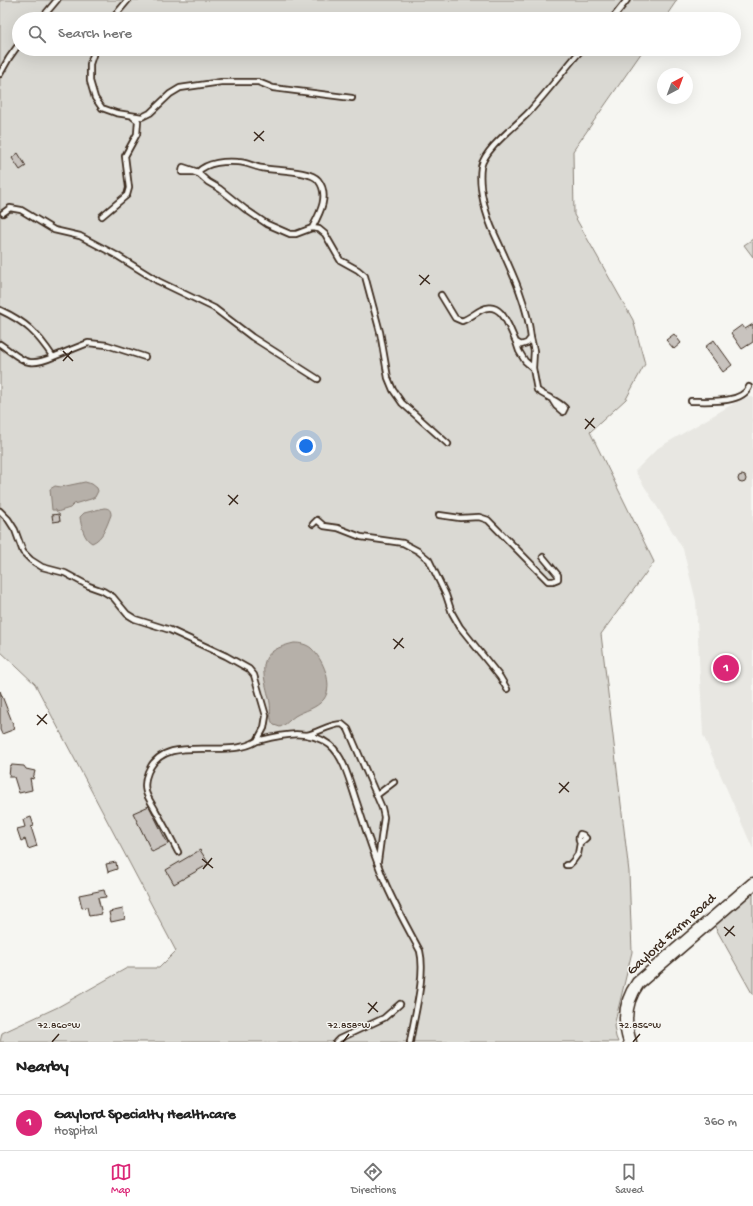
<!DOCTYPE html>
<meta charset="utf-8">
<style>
body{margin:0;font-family:"Gochi Hand",sans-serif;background:#f6f6f6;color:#222}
.compass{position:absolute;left:657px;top:68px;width:36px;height:36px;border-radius:50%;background:#fff;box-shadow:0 4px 16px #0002;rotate:41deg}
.you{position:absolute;left:306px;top:446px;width:14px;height:14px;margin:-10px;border:3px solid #fff;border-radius:50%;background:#1a73e8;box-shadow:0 0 0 6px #1a73e833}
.badge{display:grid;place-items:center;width:26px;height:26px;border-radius:50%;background:#db2777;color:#fff;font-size:13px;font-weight:700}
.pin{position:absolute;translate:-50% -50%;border:2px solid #fff;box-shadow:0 1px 4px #0006}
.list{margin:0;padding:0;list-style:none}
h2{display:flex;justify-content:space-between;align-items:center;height:52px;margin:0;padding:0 16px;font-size:17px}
h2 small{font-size:13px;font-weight:400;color:#767676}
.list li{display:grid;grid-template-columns:26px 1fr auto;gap:12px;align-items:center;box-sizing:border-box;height:56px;padding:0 16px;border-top:1px solid #e0e0e0}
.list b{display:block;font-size:15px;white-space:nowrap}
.list p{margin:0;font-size:13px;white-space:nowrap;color:#767676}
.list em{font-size:13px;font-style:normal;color:#767676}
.icon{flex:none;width:22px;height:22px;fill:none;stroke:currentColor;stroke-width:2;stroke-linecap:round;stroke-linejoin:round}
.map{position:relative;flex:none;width:753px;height:1042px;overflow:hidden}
.search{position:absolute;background:#fff;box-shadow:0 4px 16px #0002;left:12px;right:12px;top:12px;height:44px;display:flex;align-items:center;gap:10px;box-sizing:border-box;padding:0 14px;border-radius:22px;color:#767676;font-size:15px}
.sheet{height:108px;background:#fff}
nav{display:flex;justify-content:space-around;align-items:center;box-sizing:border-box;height:56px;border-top:1px solid #e0e0e0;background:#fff;font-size:11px;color:#767676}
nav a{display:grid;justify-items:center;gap:2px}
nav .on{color:#db2777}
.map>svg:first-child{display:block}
.built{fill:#e8e7e2}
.green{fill:#dad9d3;stroke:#8a8278}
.water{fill:#b6b0a9;stroke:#857a71}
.building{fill:#c8c3be;stroke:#3b2a1e}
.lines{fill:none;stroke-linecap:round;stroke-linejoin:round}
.service-casing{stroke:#3b2a1e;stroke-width:8}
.tertiary-casing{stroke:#3b2a1e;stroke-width:15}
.service{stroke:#f6f6f2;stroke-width:4.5}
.tertiary{stroke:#f6f6f2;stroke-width:12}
.ticks{fill:none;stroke:#3b2a1e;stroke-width:1.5}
.labels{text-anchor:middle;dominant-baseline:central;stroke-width:3;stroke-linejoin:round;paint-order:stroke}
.street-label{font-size:14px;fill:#3b2a1e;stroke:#f6f6f2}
.ticks-label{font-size:10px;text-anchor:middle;fill:#3b2a1e;stroke:#f6f6f2;stroke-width:3;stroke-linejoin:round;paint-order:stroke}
</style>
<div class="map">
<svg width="753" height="1042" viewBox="0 0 753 1042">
<rect width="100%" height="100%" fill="#f6f6f2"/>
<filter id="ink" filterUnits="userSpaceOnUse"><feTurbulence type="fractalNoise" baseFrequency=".025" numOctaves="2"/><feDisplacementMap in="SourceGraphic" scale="8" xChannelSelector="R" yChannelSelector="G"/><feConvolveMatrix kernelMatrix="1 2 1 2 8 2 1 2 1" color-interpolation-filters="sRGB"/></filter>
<g filter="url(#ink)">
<path class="built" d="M753,397V849L703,735L696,601L683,549L635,471L658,448L743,398Z"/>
<path class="green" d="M0,0H677L664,19H19V49H644L573,151L574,215L633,320L645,364L626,399L590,432L654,562L601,634L629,872L632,952L614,1026L616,1037L618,1042H0L2,1033L58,1007L127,968H159L176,951L35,684L0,651Z
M753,239V257L744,245Z
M753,892V995L714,925Z"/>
<path class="water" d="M85,482L92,484L97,488L98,491L95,497L91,499L74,504L70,508L57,512L56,510H52L50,489L55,486L61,487Z
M104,508C109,508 111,510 111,515C107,525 103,539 92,543C84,539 81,526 80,517L84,513Z
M294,643C300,643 306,644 311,648C323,659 334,685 324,699C316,709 305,710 295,716C289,720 286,725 280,727C278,726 276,726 274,725C269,720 271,710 270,703C268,691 259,669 267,657C272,649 285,645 294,643Z"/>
<path class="building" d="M18,153L26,166L20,170L12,158Z
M753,324V342L742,349L731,333L742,325L745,329Z
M674,334L681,343L674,349L666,340Z
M714,340L732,365L723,372L705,347Z
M738 479a4 4 0 1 1 8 0a4 4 0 1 1-8 0Z
M59,514L60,521L53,522L52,515Z
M0,691L15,729L2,734L0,730Z
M12,765L24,766L26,769L35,771L33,779L30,778L32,790L19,793L14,777H9L10,766Z
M149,806L168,844L152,852L133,813Z
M31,817L34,826L31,827L37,846L28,849L25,839L21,841L17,829L25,827L23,820Z
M200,850L209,864L174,884L166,870Z
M116,862L117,869L108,872L106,864Z
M104,890L106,897L98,898L102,914L89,916L87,907L82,908L79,895Z
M123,909L125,919L111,922L109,912Z"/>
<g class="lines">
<g class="service-casing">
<path id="service" d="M41,19L57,0
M112,19L128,0
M612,19L627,0
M95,49L90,64V81L95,98L102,108L116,113L142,117L150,113L170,94L180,88L221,82H258L273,88L352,98
M0,74L9,58L19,44
M3,213L10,208L21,210L54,230L80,236L116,255L158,281L214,308L252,337L318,379
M102,216L127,195L129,188L125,156L137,134L138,121L133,117
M312,228C320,213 330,195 318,180C310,170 275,171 262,168C254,167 246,162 238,162C226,161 207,162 198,172L183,167L182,172H193L199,174L208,182L220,189L245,209L267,224L290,234H296L312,228L319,229L325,234L340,260L358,270L365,276L380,332L388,378L393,390L402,403L448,444
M441,295L455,318L462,321C469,318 474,314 481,310C502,299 509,328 516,342L521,345L527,343L531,338C527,301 510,268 495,235C486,216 478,188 481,167C485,148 516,126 529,112C547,92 564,70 582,49
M0,310C26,322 37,333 53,357L88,343L107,345L145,357
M531,338L534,351L533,368
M516,342L519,351L525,361L533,368L537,390C547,398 556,399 565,408L563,412L556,406L551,398
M0,344C22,359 26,369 53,357
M691,401C707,401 742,404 749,387
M0,511L8,519L15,530L23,552L31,560L42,567L65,573L89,586L103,591L113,597L127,614L135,619L170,630L226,656L249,669L254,675L266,716L264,728L257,741
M439,515L460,518L479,517L488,520L548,581H553L558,579V575L543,557
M313,524L317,520L324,526L338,528L361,537L403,543L418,551L429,560L446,595L452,613L460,627L500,677L507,689
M307,735C319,732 330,724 342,724L348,729L382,808L384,817L378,861
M377,795L394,782
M178,852C171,838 164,825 156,811C153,805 148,799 146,792C144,784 145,779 148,772C165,731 225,761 257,741C282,735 307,728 330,745C344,756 351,786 357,803C365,828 374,855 384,880C394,904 407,927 420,951C426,975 414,1017 410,1042
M566,865H569L573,861L578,854L580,843L586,838L583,835L580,834C578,838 578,840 580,843
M336,1042L339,1039L384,1018L400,1004"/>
</g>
<g class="tertiary-casing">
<path id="tertiary" d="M630,1042C623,1021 625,1001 638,983L753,884"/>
</g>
<use href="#service" class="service"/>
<use href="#tertiary" class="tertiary"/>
</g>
</g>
<path class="ticks" d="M254,132L264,141M254,141L264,131M419,275L430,284M420,285L429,275M63,351L73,361M63,361L72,351M585,419L595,428M585,429L594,418M228,495L238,504M229,505L238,495M393,639L404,648M394,649L403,638M37,715L47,724M37,725L47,714M559,783L569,792M559,793L569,782M202,859L213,868M203,869L212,858M724,927L735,936M725,936L734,926M368,1003L378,1012M368,1013L377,1002M52,1042L59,1034M343,1042L349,1034M633,1042L640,1034"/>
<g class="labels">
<g class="street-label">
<text transform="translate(672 935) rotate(-42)">Gaylord Farm Road</text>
</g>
</g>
<g class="ticks-label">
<text x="59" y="1028">72.860°W</text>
<text x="349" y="1028">72.858°W</text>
<text x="640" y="1028">72.856°W</text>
</g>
</svg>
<svg class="compass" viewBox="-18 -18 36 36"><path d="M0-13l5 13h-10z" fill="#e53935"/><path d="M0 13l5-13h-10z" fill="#767676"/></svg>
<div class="you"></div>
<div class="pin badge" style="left:726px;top:668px">1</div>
<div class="search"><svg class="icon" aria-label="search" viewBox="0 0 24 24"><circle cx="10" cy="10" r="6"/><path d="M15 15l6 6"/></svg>Search here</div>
</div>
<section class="sheet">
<h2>Nearby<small></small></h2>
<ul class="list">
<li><span class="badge">1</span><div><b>Gaylord Specialty Healthcare</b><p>Hospital</p></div><em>360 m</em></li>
</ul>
</section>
<nav>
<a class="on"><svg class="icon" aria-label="map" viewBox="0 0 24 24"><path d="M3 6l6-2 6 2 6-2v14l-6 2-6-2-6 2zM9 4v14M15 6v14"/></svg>Map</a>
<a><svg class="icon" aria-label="directions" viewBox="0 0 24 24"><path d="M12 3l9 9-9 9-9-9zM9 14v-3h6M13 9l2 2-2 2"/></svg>Directions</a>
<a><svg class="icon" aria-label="saved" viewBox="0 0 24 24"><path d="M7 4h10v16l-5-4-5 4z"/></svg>Saved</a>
</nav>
